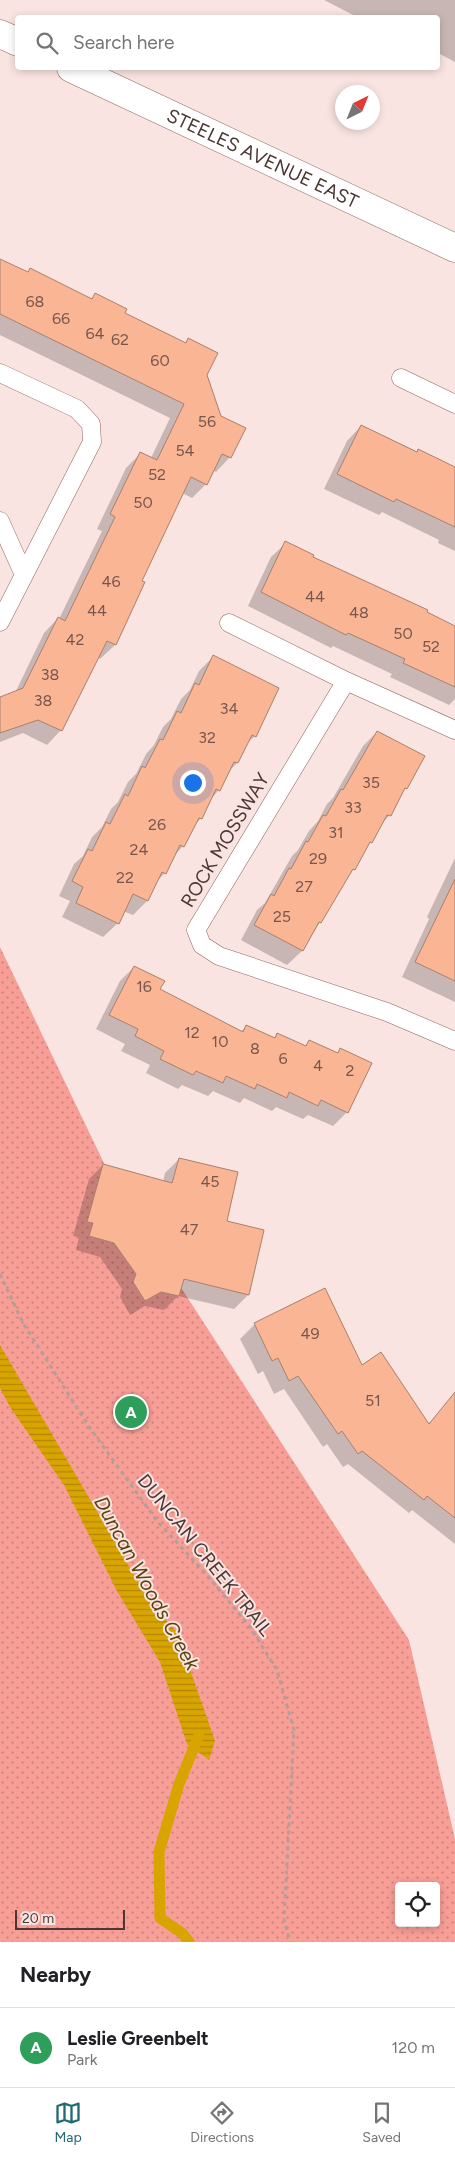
<!DOCTYPE html>
<style>
body{margin:0;font-family:Figtree,sans-serif;background:#f2f2f2;color:#202124}
.controls{position:absolute;right:15px;bottom:15px;display:grid;overflow:hidden;border-radius:5px;box-shadow:0 2px 8px #0003}
.controls button{width:45px;height:45px;display:grid;place-items:center;padding:0;border:0;border-bottom:1px solid #e0e0e0;background:#fff;color:#202124;font:25px sans-serif}
.compass{position:absolute;left:335px;top:85px;width:45px;height:45px;border-radius:50%;background:#fff;box-shadow:0 2px 8px #0003;rotate:43deg}
.scale{position:absolute;left:15px;bottom:12px;width:110px;box-sizing:border-box;padding-left:5px;border:2px solid #4c3735;border-top:0;font-size:14px;line-height:18px;white-space:nowrap;color:#4c3735;-webkit-text-stroke:4px #f9e4e1;paint-order:stroke}
.you{position:absolute;left:192px;top:782px;width:18px;height:18px;margin:-12px;border:4px solid #fff;border-radius:50%;background:#1a73e8;box-shadow:0 0 0 8px #1a73e833}
.badge{display:grid;place-items:center;width:32px;height:32px;border-radius:50%;background:#206b73;color:#fff;font-size:16px;font-weight:700}
.pin{position:absolute;translate:-50% -50%;border:2px solid #fff;box-shadow:0 1px 5px #0006}
.list{margin:0;padding:0;list-style:none}
h2{display:flex;justify-content:space-between;align-items:center;height:65px;margin:0;padding:0 20px;font-size:21px}
h2 small{font-size:16px;font-weight:400;color:#757577}
.list li{display:grid;grid-template-columns:32px 1fr auto;gap:15px;align-items:center;box-sizing:border-box;height:80px;padding:0 20px;border-top:1px solid #e0e0e0}
.list b{display:block;font-size:19px;white-space:nowrap}
.list p{margin:0;font-size:16px;white-space:nowrap;color:#757577}
.list em{font-size:16px;font-style:normal;color:#757577}
.icon{flex:none;width:28px;height:28px;fill:none;stroke:currentColor;stroke-width:2;stroke-linecap:round;stroke-linejoin:round}
.map{position:relative;flex:none;width:455px;height:1942px;overflow:hidden}
.search{position:absolute;background:#fff;box-shadow:0 2px 8px #0003;left:15px;right:15px;top:15px;height:55px;display:flex;align-items:center;gap:12px;box-sizing:border-box;padding:0 18px;border-radius:5px;color:#757577;font-size:19px}
.sheet{height:145px;background:#fff}
nav{display:flex;justify-content:space-around;align-items:center;box-sizing:border-box;height:70px;border-top:1px solid #e0e0e0;background:#fff;font-size:14px;color:#757577}
nav a{display:grid;justify-items:center;gap:2px}
nav .on{color:#206b73}
.map>svg:first-child{display:block}
.park{fill:url(#park-dots);fill-rule:evenodd}
.water{fill:url(#water-rules)}
.shadow{fill:#0003}
.lines{fill:none;stroke-linecap:round;stroke-linejoin:round}
.stream{stroke:#d8a400;stroke-width:11}
.building{fill:#fab595;stroke:#aa806c}
.lane-casing{stroke:#91635f;stroke-width:19}
.secondary-casing{stroke:#91635f;stroke-width:29}
.path{stroke:#b39e9b;stroke-width:3;stroke-dasharray:4 4;stroke-linecap:butt}
.lane{stroke:#fff;stroke-width:18}
.secondary{stroke:#fff;stroke-width:28}
.labels{text-anchor:middle;dominant-baseline:central;stroke-width:4;stroke-linejoin:round;paint-order:stroke}
.number-label{font-size:16px;fill:#78564d}
.street-label{font-size:19px;fill:#4c3735;stroke:#f9e4e1}
.water-label{font-size:20px;font-style:italic;fill:#58430e;stroke:#f9e4e1}
</style>
<div class="map">
<svg width="455" height="1942" viewBox="0 0 455 1942">
<defs>
<pattern id="park-dots" width="8" height="8" patternUnits="userSpaceOnUse" patternTransform="scale(1.25)"><rect width="8" height="8" fill="#f79e96"/><path d="M2 2h.1M6 6h.1" fill="none" stroke="#ca827b" stroke-width="1.8" stroke-linecap="round"/></pattern>
<pattern id="water-rules" width="6" height="5" patternUnits="userSpaceOnUse" patternTransform="scale(1.25)"><rect width="6" height="5" fill="#d8a400"/><path d="M0 2.5h6" fill="none" stroke="#b18603"/></pattern>
</defs>
<rect width="100%" height="100%" fill="#f9e4e1"/>
<path class="park" d="M0,947L114,1184L409,1640L455,1839V1942H0ZM399,1886H436V1923H399Z"/>
<path class="water" d="M0,1345L151,1604L177,1632L215,1741L209,1760L187,1744L160,1662L117,1591L64,1485L10,1407L0,1388Z"/>
<path class="shadow" d="M324,0H455V62L438,53V18H359Z
M0,260L27,273L30,270L91,299L96,295L123,313L184,344L188,339L205,375L230,457L216,472L213,470L206,484L192,498L182,493L140,581L144,583L115,645L100,659L98,658L61,730L47,745L23,733L0,742V699L15,693L44,633L58,618L59,619L102,531L97,529L126,468L141,453L151,458L170,418L0,335Z
M361,426L455,469V551L438,543L439,540L382,512L379,515L324,489L347,441Z
M286,543L311,558L455,627V699L449,705L390,677L392,674L333,646L331,648L248,606L271,557Z
M213,657L255,736L245,745L237,763L229,771L219,790L210,800L201,818L193,827L183,846L174,856L165,873L156,882L147,901L133,915L123,911L118,923L103,937L62,917L70,901L59,896L74,864L83,856L92,837L102,827L111,809L118,802L128,782L136,774L146,754L154,745L163,727L171,719L181,699L190,690L199,671Z
M377,732L406,788L400,795L390,815L381,824L302,951L287,965L241,940L257,910L265,903L292,856L298,850L309,831L318,821L327,804L333,798L363,746Z
M455,858V1002L402,977L429,919L427,917Z
M134,967L159,990L240,1032L246,1027L273,1039L278,1034L305,1046L309,1042L336,1054L341,1050L347,1112L333,1126L308,1115L303,1119L276,1107L272,1111L244,1098L240,1103L213,1091L208,1096L182,1085L178,1089L146,1073L150,1065L121,1051L125,1044L96,1029L120,981Z
M179,1159L225,1222L263,1231L248,1295L234,1309L178,1296L164,1310L145,1306L130,1315L120,1297L122,1289L100,1257L76,1250L79,1237L73,1236L89,1179L103,1165L163,1182L165,1173Z
M255,1324L361,1367L428,1424L442,1410L455,1421V1544L412,1510L409,1513L348,1464L343,1467L327,1444L323,1447L284,1389L274,1394L263,1371L258,1374L240,1339Z"/>
<g class="lines">
<path class="stream" d="M189,1942L182,1933L160,1918L159,1852L179,1784L199,1735"/>
</g>
<path class="building" d="M0,259L28,272L30,268L92,299L95,293L127,309L125,313L186,343L188,338L218,353L207,375L221,416L246,428L231,458L222,454L207,485L191,477L142,581L145,582L116,645L107,641L62,731L38,720L0,733V697L23,688L58,617L65,621L115,517L110,514L140,452L157,460L184,404L0,314Z
M361,425L417,452L418,449L455,467V527L396,499L394,502L337,474Z
M285,541L314,555L313,557L428,610L427,612L455,626V687L403,663L405,659L348,633L346,635L261,592Z
M213,655L279,688L256,737L252,735L238,763L234,762L220,791L216,789L202,819L199,818L184,847L180,845L166,874L162,872L148,901L133,894L119,924L76,903L83,887L72,881L88,849L92,851L106,822L110,824L125,794L128,796L142,766L145,768L160,739L163,740L177,711L181,713L195,683L199,685Z
M377,731L425,756L407,789L405,788L391,816L387,815L372,843L370,842L355,870L353,869L321,923L319,922L303,951L254,925L271,894L274,896L289,868L291,869L306,841L308,842L323,815L326,816L341,789L343,790Z
M455,879V981L415,962Z
M134,966L165,981L160,989L243,1032L246,1025L275,1038L277,1033L306,1046L309,1040L338,1053L340,1048L372,1063L348,1113L321,1100L318,1106L289,1092L287,1098L257,1084L255,1089L226,1076L223,1083L196,1071L193,1075L160,1059L164,1051L135,1036L138,1029L109,1015Z
M179,1158L238,1172L227,1221L264,1230L249,1295L184,1279L179,1296L161,1292L145,1301L133,1282L136,1274L114,1243L89,1236L93,1223L87,1222L103,1164L172,1183Z
M325,1288L362,1365L381,1352L429,1424L455,1392V1518L427,1496L424,1500L362,1451L358,1454L342,1431L338,1434L298,1376L289,1381L278,1358L272,1361L254,1323Z"/>
<g class="lines">
<g class="lane-casing">
<path id="lane" d="M0,373L77,409L91,424L92,442L0,622
M401,378L455,404
M0,521L24,575
M229,623L346,681
M455,730L346,681L196,930L202,945L219,956L387,1012L455,1041"/>
</g>
<g class="secondary-casing">
<g id="secondary">
<path d="M0,34L18,42"/>
<path id="s1" d="M71,68L455,248"/>
</g>
</g>
<path class="path" d="M0,1274L23,1323L90,1428L157,1521L205,1573L250,1627L277,1670L294,1730L284,1920L290,1942"/>
<use href="#lane" class="lane"/>
<use href="#secondary" class="secondary"/>
</g>
<g class="labels">
<g class="number-label">
<text x="35" y="301">68</text>
<text x="61" y="318">66</text>
<text x="95" y="333">64</text>
<text x="120" y="339">62</text>
<text x="160" y="360">60</text>
<text x="207" y="421">56</text>
<text x="185" y="450">54</text>
<text x="157" y="474">52</text>
<text x="143" y="502">50</text>
<text x="111" y="581">46</text>
<text x="315" y="596">44</text>
<text x="97" y="610">44</text>
<text x="359" y="612">48</text>
<text x="403" y="633">50</text>
<text x="75" y="639">42</text>
<text x="431" y="646">52</text>
<text x="50" y="674">38</text>
<text x="43" y="700">38</text>
<text x="229" y="708">34</text>
<text x="207" y="737">32</text>
<text x="371" y="782">35</text>
<text x="353" y="807">33</text>
<text x="157" y="824">26</text>
<text x="336" y="832">31</text>
<text x="139" y="849">24</text>
<text x="318" y="858">29</text>
<text x="125" y="877">22</text>
<text x="304" y="886">27</text>
<text x="282" y="916">25</text>
<text x="144" y="986">16</text>
<text x="192" y="1032">12</text>
<text x="220" y="1041">10</text>
<text x="255" y="1048">8</text>
<text x="283" y="1058">6</text>
<text x="318" y="1065">4</text>
<text x="350" y="1070">2</text>
<text x="210" y="1181">45</text>
<text x="189" y="1229">47</text>
<text x="310" y="1333">49</text>
<text x="373" y="1400">51</text>
</g>
<g class="street-label">
<text stroke="none"><textPath href="#s1" startOffset="212">STEELES AVENUE EAST</textPath></text>
<text transform="translate(225 840) rotate(-59)">ROCK MOSSWAY</text>
<text transform="translate(205 1555) rotate(51)">DUNCAN CREEK TRAIL</text>
</g>
<g class="water-label">
<text transform="translate(147 1583) rotate(61)">Duncan Woods Creek</text>
</g>
</g>
</svg>
<div class="controls">
<button><svg class="icon" aria-label="locate" viewBox="0 0 24 24"><circle cx="12" cy="12" r="6"/><path d="M12 2v4M12 18v4M2 12h4M18 12h4"/></svg></button>
</div>
<svg class="compass" viewBox="-18 -18 36 36"><path d="M0-13l5 13h-10z" fill="#e53935"/><path d="M0 13l5-13h-10z" fill="#757577"/></svg>
<div class="scale">20 m</div>
<div class="you"></div>
<div class="pin badge" style="left:131px;top:1412px;background:#2e9e5b">A</div>
<div class="search"><svg class="icon" aria-label="search" viewBox="0 0 24 24"><circle cx="10" cy="10" r="6"/><path d="M15 15l6 6"/></svg>Search here</div>
</div>
<section class="sheet">
<h2>Nearby<small></small></h2>
<ul class="list">
<li><span class="badge" style="background:#2e9e5b">A</span><div><b>Leslie Greenbelt</b><p>Park</p></div><em>120 m</em></li>
</ul>
</section>
<nav>
<a class="on"><svg class="icon" aria-label="map" viewBox="0 0 24 24"><path d="M3 6l6-2 6 2 6-2v14l-6 2-6-2-6 2zM9 4v14M15 6v14"/></svg>Map</a>
<a><svg class="icon" aria-label="directions" viewBox="0 0 24 24"><path d="M12 3l9 9-9 9-9-9zM9 14v-3h6M13 9l2 2-2 2"/></svg>Directions</a>
<a><svg class="icon" aria-label="saved" viewBox="0 0 24 24"><path d="M7 4h10v16l-5-4-5 4z"/></svg>Saved</a>
</nav>
